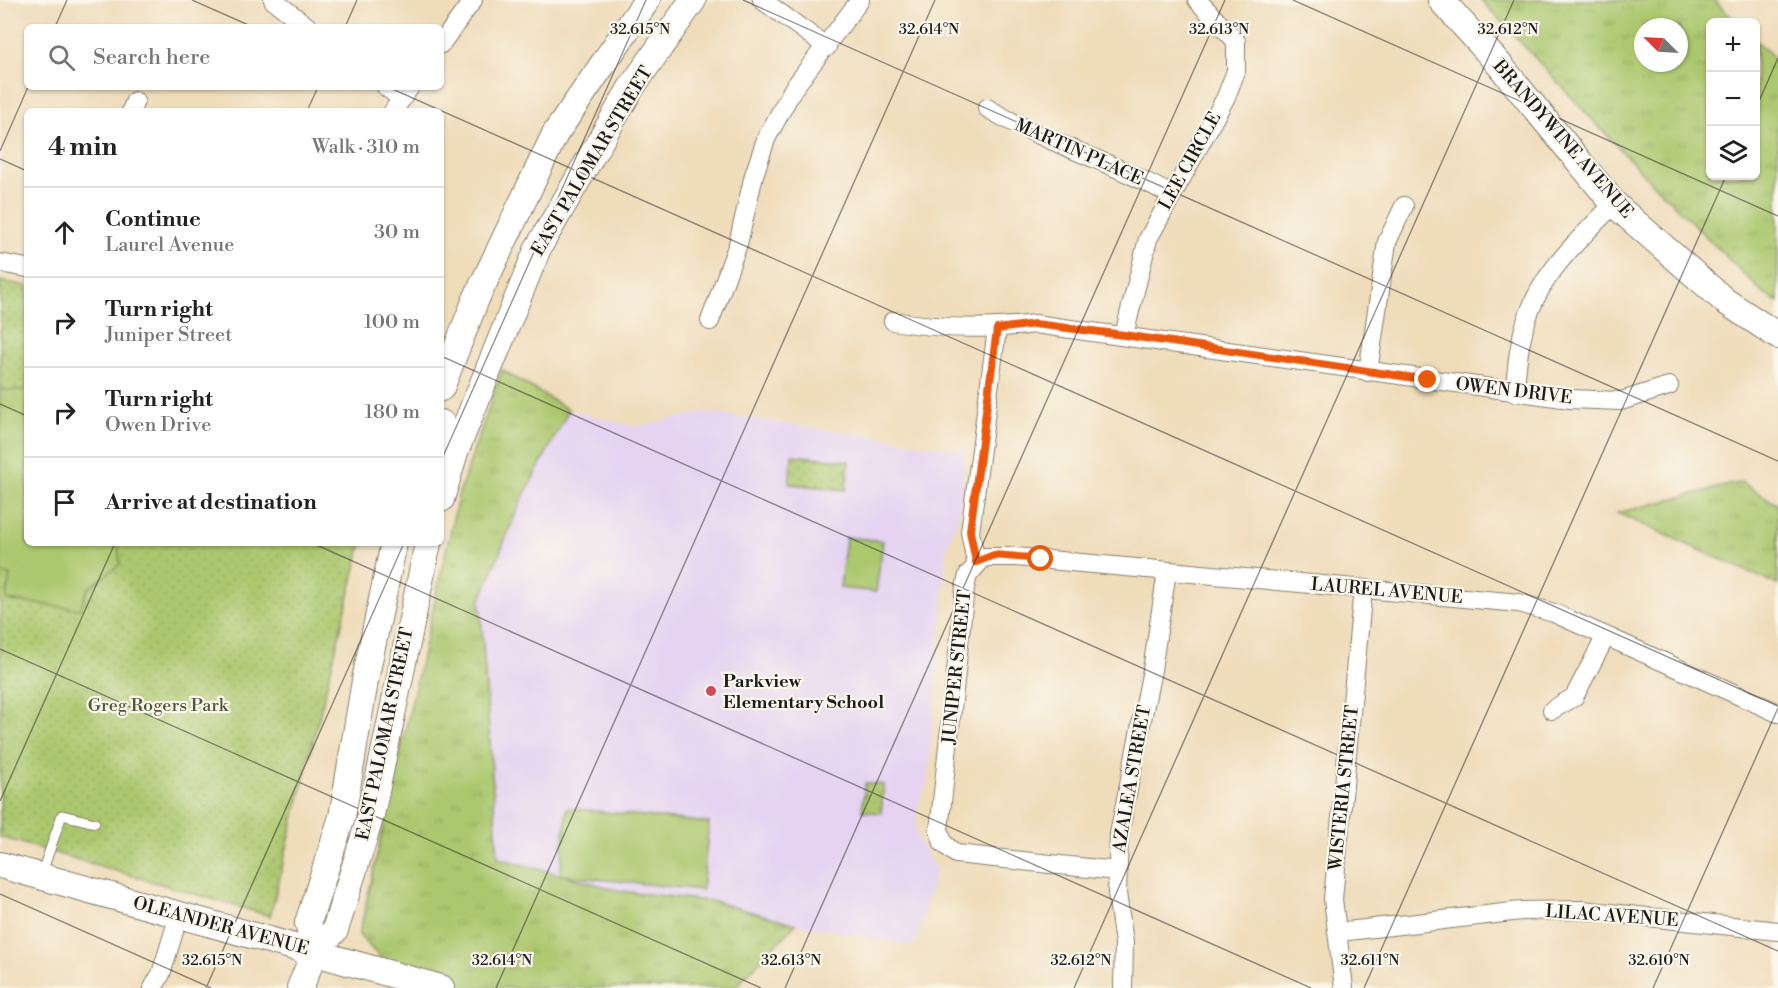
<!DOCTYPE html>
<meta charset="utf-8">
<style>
body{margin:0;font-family:"Libre Bodoni",serif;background:#f2f2f2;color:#222}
.controls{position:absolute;right:18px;top:18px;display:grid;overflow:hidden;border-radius:9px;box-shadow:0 2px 4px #0004}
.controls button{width:54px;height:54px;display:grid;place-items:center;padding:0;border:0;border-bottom:2px solid #e0e0e0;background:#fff;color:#222;font:30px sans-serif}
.compass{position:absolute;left:1634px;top:18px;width:54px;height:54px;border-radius:50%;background:#fff;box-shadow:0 2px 4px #0004;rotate:294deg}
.stop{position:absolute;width:18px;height:18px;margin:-14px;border:4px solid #ea580c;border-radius:50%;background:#fff}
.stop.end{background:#ea580c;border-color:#fff;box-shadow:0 2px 6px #0008}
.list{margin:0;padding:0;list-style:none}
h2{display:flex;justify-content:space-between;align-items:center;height:78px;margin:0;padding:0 24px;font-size:26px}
h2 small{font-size:20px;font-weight:400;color:#767676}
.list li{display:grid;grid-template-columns:39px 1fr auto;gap:18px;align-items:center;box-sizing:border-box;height:90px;padding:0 24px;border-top:2px solid #e0e0e0}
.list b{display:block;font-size:22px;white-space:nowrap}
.list p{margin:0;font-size:20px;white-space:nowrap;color:#767676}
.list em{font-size:20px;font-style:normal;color:#767676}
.icon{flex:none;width:33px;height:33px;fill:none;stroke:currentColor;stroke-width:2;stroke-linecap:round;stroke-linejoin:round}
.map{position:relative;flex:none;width:1778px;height:988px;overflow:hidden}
.search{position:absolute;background:#fff;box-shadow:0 2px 4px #0004;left:24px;top:24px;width:420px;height:66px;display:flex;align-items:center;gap:15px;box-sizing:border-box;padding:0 21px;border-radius:9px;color:#767676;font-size:22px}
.panel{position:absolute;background:#fff;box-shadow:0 2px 4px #0004;left:24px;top:108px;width:420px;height:438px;border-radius:9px}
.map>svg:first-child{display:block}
.built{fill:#e5d3f1}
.grass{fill:url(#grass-tufts);stroke:#647245;stroke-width:1.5;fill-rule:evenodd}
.park{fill:url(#park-dots);stroke:#647245;stroke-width:1.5}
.pitch{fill:#acc86e;stroke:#647245;stroke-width:1.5}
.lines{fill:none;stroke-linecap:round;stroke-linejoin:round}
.lane-casing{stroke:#867c6a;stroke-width:11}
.street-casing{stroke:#867c6a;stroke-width:20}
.secondary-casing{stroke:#867c6a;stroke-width:28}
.lane{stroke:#fff;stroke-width:9}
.street{stroke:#fff;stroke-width:18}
.secondary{stroke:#fff;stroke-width:26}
.route{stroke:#ea580c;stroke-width:8}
.ticks{fill:none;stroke:#1c1c1c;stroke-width:1.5;stroke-opacity:0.45}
.poi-dot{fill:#d1495b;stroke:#fbf7ec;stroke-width:2}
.labels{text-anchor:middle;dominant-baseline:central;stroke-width:4.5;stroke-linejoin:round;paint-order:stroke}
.street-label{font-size:18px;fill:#1c1c1c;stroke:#fbf7ec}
.poi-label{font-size:18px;font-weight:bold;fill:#1c1c1c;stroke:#fbf7ec;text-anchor:start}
.park-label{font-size:18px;fill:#4e5839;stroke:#fbf7ec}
.ticks-label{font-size:15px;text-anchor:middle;fill:#1c1c1c;stroke:#fbf7ec;stroke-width:4.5;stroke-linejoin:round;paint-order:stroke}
</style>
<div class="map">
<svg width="1778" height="988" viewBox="0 0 1778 988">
<defs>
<pattern id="grass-tufts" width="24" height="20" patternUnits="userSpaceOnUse" patternTransform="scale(1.5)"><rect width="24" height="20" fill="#acc86e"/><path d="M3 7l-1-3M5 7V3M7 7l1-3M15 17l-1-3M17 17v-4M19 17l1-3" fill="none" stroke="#93ab5f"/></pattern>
<pattern id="park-dots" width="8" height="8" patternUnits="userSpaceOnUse" patternTransform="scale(1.5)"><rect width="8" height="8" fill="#acc86e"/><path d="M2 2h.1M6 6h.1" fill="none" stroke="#93ab5f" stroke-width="1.8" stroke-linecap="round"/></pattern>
</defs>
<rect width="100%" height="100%" fill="#fbf7ec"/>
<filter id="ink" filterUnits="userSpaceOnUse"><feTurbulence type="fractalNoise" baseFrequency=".0167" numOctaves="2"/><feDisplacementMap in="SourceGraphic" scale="12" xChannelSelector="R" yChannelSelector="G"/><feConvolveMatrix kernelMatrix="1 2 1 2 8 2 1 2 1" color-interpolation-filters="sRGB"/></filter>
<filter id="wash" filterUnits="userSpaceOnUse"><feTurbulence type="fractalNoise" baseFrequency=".008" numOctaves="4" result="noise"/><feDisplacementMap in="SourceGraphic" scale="24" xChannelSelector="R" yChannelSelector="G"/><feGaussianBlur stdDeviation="1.35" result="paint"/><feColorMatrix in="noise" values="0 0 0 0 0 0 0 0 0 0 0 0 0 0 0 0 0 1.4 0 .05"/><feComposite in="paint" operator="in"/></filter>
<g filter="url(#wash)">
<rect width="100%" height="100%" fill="#efdcb9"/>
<path class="built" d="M569,410L636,427L704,412L965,450L961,508L947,548L928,781L917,807L916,836L936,870L914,946L796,924L716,902L621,891L498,858L480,601L521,501Z"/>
<path class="grass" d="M1481,0H1714L1736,22H1710V176H1756V41L1778,61V302L1764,294L1646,177ZM1643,27H1679V63H1643Z
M502,370L569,410L521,501L480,601L498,858L621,891L716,902L796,924L734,988H409L359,935L459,493Z
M1741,482L1778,505V585L1617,513Z"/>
<path class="park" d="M0,281L27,286V543H362L270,916L0,837Z
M792,455L849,461L846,490L789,484Z
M865,783L884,785L881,813L862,811Z"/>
<path class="pitch" d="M0,390H27V543H118L120,564L87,590L80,609L6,600L10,575L0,573Z
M846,537L883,541L876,592L840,588Z
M567,808L709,823L702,890L560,875Z"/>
</g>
<g filter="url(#ink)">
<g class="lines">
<g class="lane-casing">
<path id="lane" d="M41,875L62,815L95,823"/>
</g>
<g class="street-casing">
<path id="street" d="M273,0L308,27
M762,0L827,47
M441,44L473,0
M386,87L402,99
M987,108C1045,143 1112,161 1171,195
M131,111L135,101
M393,111L410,87
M0,263L27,268
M710,321L738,244L754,175L766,139L793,89L860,0
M893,321C941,329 987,330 1035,324L1570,399L1621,401L1669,386
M1124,335L1148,239L1226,97L1236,71V41L1197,0
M1368,372L1387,242L1404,206
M1515,393C1519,296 1550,268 1614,204
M976,562L970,532L997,329
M1552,710L1574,697L1606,636
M1117,871L956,854L943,843L939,830L965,588L968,575L984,557H1016L1519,603L1554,613L1778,713
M1339,932L1521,911L1582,910L1778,931
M153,988L161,974L179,915
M1123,988L1124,943L1117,893L1119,834L1152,670L1167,571
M1344,988L1333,899L1363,589"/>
</g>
<g class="secondary-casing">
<path id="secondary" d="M1441,0L1498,63L1614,204L1725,301L1778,336
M441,388L476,299L555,134L647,0
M441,423L443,432L457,447
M441,499L455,452L538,248L631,88L693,0
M0,865L441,988
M315,951L308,923L342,817L366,675L394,543
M300,988L315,951L335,930L371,815L428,543"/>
</g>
<use href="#lane" class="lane"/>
<use href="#street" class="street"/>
<use href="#secondary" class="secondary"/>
</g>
</g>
<g class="lines" filter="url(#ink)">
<path class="route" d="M1041,559L994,555L976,562L970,531L997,329L1035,324L1124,335L1428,380"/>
</g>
<path class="ticks" d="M192,0L253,27M743,0L1778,461M1293,0L1778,216M55,27L67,0M345,27L357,0M388,87L1778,706M1756,108L1778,58M307,111L318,87M0,151L28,87M0,159L27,171M441,356L1778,951M0,404L27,416M441,461L646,0M312,543L1311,988M0,649L761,988M0,801L115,543M0,894L211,988M206,988L404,543M496,988L935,0M785,988L1225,0M1074,988L1514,0M1364,988L1726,176M1653,988L1778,708"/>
<circle class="poi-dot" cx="711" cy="691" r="6"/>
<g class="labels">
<g class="street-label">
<text transform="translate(1563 139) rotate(49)">BRANDYWINE AVENUE</text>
<text transform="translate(1079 152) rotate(24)">MARTIN PLACE</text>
<text transform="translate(592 161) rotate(-59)">EAST PALOMAR STREET</text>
<text transform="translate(1190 161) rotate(-61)">LEE CIRCLE</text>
<text transform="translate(1514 391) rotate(7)">OWEN DRIVE</text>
<text transform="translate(1387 591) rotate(5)">LAUREL AVENUE</text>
<text transform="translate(957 667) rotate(-84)">JUNIPER STREET</text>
<text transform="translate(385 734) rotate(-78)">EAST PALOMAR STREET</text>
<text transform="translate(1132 779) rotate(-80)">AZALEA STREET</text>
<text transform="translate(1344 788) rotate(-84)">WISTERIA STREET</text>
<text transform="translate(1612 916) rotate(4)">LILAC AVENUE</text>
<text transform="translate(221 926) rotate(15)">OLEANDER AVENUE</text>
</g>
<g class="poi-label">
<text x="723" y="681">Parkview<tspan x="723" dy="21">Elementary School</tspan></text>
</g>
<g class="park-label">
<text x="158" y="705">Greg Rogers Park</text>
</g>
</g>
<g class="ticks-label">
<text x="640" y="34">32.615°N</text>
<text x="929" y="34">32.614°N</text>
<text x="1219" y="34">32.613°N</text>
<text x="1508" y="34">32.612°N</text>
<text x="212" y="965">32.615°N</text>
<text x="502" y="965">32.614°N</text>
<text x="791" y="965">32.613°N</text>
<text x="1081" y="965">32.612°N</text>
<text x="1370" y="965">32.611°N</text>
<text x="1659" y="965">32.610°N</text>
</g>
</svg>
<div class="controls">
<button>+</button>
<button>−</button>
<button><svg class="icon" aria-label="layers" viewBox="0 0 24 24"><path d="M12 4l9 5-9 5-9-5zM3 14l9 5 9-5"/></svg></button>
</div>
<svg class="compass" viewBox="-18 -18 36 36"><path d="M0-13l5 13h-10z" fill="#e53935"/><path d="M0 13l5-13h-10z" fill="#767676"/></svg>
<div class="stop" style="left:1041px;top:559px"></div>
<div class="stop end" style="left:1428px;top:380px"></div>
<div class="search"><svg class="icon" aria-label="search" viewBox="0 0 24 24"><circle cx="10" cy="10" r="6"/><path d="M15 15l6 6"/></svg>Search here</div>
<section class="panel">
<h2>4 min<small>Walk · 310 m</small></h2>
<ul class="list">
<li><svg class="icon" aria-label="ahead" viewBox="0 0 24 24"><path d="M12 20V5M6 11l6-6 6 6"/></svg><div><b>Continue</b><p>Laurel Avenue</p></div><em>30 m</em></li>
<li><svg class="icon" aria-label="right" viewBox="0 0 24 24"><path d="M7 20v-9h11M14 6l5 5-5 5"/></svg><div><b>Turn right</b><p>Juniper Street</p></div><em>100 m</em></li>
<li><svg class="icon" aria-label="right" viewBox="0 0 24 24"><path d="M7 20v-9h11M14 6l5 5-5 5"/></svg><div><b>Turn right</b><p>Owen Drive</p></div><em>180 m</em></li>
<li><svg class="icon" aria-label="arrive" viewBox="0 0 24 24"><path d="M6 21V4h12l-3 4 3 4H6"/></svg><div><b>Arrive at destination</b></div></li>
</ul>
</section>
</div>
